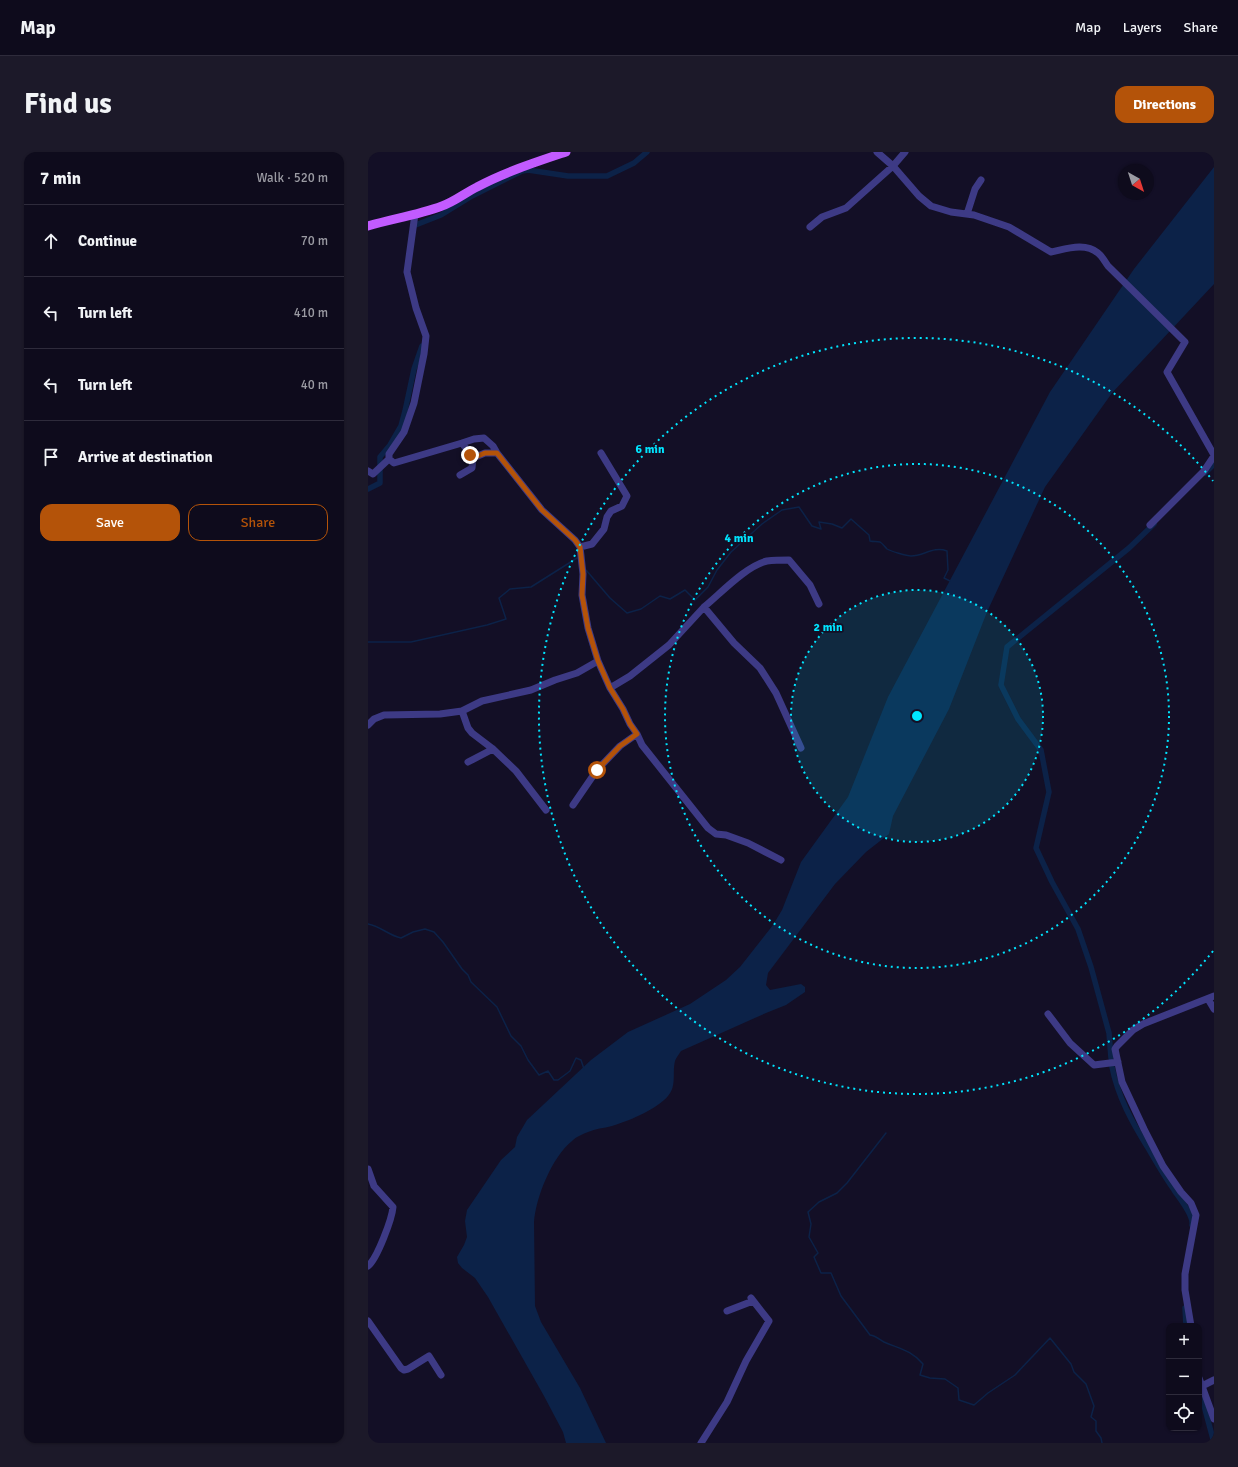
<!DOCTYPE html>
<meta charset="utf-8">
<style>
body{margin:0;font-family:Signika,sans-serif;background:#1c1929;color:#f1f3f6}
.controls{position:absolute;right:12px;bottom:12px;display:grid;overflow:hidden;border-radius:8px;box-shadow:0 1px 3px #0004}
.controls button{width:36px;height:36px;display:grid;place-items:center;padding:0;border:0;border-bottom:1px solid #2e2b3b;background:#0e0b1c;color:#f1f3f6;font:20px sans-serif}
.compass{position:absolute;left:750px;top:12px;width:36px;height:36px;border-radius:50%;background:#0e0b1c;box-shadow:0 1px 3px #0004;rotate:141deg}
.stop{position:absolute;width:12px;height:12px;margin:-9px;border:3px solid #b45309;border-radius:50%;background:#fff}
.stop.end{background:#b45309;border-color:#fff;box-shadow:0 1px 4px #0008}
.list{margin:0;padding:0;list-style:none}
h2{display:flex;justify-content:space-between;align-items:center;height:52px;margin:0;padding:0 16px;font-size:17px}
h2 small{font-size:13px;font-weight:400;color:#9b9ba3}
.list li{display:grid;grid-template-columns:26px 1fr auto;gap:12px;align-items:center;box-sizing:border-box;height:72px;padding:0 16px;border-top:1px solid #2e2b3b}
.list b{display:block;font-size:15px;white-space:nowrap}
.list em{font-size:13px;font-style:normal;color:#9b9ba3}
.actions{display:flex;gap:8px;padding:12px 16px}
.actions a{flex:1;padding:9px 0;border:1px solid #b45309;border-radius:12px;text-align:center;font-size:14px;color:#b45309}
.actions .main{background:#b45309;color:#fff}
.icon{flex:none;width:22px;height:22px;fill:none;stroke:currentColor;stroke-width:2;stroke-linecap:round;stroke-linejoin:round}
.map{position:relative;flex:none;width:846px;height:1291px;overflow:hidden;border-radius:12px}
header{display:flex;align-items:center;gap:24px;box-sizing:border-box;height:56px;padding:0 20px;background:#0e0b1c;border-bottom:1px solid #2e2b3b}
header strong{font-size:19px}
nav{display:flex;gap:22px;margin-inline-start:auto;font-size:14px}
.intro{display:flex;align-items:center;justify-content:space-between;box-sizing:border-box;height:96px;padding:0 24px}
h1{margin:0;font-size:28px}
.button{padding:10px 18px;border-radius:12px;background:#b45309;color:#fff;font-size:14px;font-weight:700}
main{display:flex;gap:24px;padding:0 24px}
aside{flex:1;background:#0e0b1c;border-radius:12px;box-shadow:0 1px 3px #0004}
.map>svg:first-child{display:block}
.water{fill:#0c2248}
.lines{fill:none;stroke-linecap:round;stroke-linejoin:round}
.stream{stroke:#0c2248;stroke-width:1.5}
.canal{stroke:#0c2248;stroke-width:5.5}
.minor{stroke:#3d3a85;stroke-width:7}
.major{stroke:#c25bff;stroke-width:9}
.route{stroke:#b45309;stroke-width:5}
.ring{fill:none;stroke:#00e5ff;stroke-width:2;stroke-dasharray:2 4}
.centre{fill:#00e5ff;stroke:#130f26;stroke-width:2}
.ring-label{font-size:12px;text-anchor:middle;font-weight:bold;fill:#00e5ff;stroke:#130f26;stroke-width:3.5;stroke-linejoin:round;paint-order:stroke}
</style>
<header>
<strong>Map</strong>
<nav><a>Map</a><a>Layers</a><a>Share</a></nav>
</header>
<div class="intro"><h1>Find us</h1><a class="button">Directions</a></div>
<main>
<aside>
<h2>7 min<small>Walk · 520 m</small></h2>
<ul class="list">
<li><svg class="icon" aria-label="ahead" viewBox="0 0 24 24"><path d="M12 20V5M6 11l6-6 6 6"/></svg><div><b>Continue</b></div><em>70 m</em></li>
<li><svg class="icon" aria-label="left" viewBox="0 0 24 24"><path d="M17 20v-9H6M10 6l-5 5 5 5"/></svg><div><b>Turn left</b></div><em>410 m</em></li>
<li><svg class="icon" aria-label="left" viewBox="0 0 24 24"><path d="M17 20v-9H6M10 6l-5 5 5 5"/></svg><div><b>Turn left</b></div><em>40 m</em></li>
<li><svg class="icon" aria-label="arrive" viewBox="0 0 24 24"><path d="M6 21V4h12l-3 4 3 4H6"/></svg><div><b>Arrive at destination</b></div></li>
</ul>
<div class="actions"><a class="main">Save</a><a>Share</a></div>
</aside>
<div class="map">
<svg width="846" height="1291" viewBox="0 0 846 1291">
<rect width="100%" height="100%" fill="#130f26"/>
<path class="water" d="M846,15V132L744,241L677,335L619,460L581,557L525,664L521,682L498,700L467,732L400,821L398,833L402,838L433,832L437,835V840L418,853L398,861L313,899C311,902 308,906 307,909C304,921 309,934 300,944C289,957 263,968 247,973C239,976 230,976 223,979C217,981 209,984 204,989C184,1005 168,1045 166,1070L167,1154L173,1170L212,1236L238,1291H198L195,1280L176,1244L120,1145L107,1126L94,1116L90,1111L89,1105L96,1093L99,1085L97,1069L99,1058L133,1008L147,995L149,985L159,968L223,908L260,880L322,852L358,828L372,815L405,773L414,758L433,710L480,645L520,545L682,240L766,117Z"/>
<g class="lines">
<path class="stream" d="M218,418L242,446L259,461L273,457L292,444L302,447L317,438L327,448L340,435L349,418L363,400L394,372L414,358L431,355L444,374L453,377L451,370L464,372L474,376L483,367L501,383L502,389C506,390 509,389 512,390C515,392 516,394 519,397C522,399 539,404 543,404C556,404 565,394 579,399L580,418L576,426L582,429
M0,490H43L119,473L138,467L131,446L142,437L163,435L209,406
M0,772C14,775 20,783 33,786L45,780L57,777L66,780L75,790L94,817L100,823L103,830L129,855L143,884L153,894L160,908L171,923L180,919L186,928H190L202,919L208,906L213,908L216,917
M518,981L479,1031L469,1041L451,1050L440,1060L443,1072L441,1085L450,1101L446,1105L453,1121H463L473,1144L502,1183C508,1184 511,1187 516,1190C532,1197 543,1198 555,1212L552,1223L562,1226L577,1227L590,1236L591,1248L606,1253L620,1241L647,1223L682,1186L703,1212L706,1220L718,1232L726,1254L723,1265L728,1269V1279L733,1286L734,1291"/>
<path class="canal" d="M45,77V74L73,63L104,44L154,19L160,18L200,24H239L266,11L279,0
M837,321L846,312
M0,337L12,331V305L22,293L33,274L37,259L46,217L54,194
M743,906L741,881L723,815L710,777L684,730L668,696L681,640L673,598L650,567L633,533L639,495L761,396L786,372
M744,915C750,945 764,970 780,996C788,1010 796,1024 806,1038C811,1046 826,1063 824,1073
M817,1156L818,1174
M831,1235L846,1291"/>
<path class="minor" d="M509,0L525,14L551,44L563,54L583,60L606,63L641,75L683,100C698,97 717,90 730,101C734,104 737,110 740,114L817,190L799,220L846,303
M47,62L39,120L48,156L58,184L56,202L46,251L36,280L21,302V307L26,311L94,291L105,306L117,301H129L174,358L207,388L212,395L215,422L214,443L220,476L230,509L242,536L255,557L262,572L269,582L274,593L340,676L348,682L358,683L380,691L413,708
M599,62L607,37L613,28
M442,75L454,65L478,56L525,14L537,0
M94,291L106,287L116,286L125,294L129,301
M0,319L5,322L21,307
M92,323L104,316L105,306
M782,373L836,319L846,304
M212,395L224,392L236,377L239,365L243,359L254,354L259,344L233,301
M336,455C353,441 378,414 399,409C407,408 414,408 421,408L442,433L451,452
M242,536L262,524L301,493L336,455L366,491L392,516L408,541L433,596
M94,559L100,576L104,581L125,597L148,619L178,658
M0,573L6,567L16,563L72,562L94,559L114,549L163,538L187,528L209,521L230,509
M100,610L125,597
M205,653L229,618L252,594L269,582
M840,847L846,857
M680,862L702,891L726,913L750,910
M0,1017L6,1034L25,1055C24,1067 9,1107 0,1114
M359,1159L385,1149
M0,1169L33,1216L36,1218L40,1217L61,1204L73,1223
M823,1174L817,1138V1122L828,1063L823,1051L813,1040L795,1014L776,977L754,930L747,897L749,894L765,878L775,872L846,844
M831,1226L846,1267
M834,1234L846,1228
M333,1291L359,1250L378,1209L401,1169L383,1146"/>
<path class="major" d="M0,74C24,67 50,63 74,54C86,50 97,41 109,35C137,20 168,10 198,0"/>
</g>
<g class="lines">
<path class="route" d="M102,303L105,306L117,301H129L174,358L207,388L212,395L215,422L214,443L220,476L230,509L242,536L255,557L262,572L269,582L252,594L229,618"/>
</g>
<circle cx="549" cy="564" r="126" fill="#00e5ff" fill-opacity=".12"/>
<g class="ring">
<circle cx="549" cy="564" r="126"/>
<circle cx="549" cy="564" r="252"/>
<path d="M845 799A378 378 0 1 1 845 329"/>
</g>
<circle cx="549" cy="564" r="6" class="centre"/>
<g class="ring-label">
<text x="282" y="301">6 min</text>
<text x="371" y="390">4 min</text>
<text x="460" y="479">2 min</text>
</g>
</svg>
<div class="controls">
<button>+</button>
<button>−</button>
<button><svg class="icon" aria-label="locate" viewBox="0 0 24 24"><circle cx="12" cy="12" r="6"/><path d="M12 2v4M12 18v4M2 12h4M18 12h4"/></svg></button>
</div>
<svg class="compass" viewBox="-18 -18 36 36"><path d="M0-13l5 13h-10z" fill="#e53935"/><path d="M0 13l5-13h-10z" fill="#9b9ba3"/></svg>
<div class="stop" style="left:229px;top:618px"></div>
<div class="stop end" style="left:102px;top:303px"></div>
</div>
</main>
